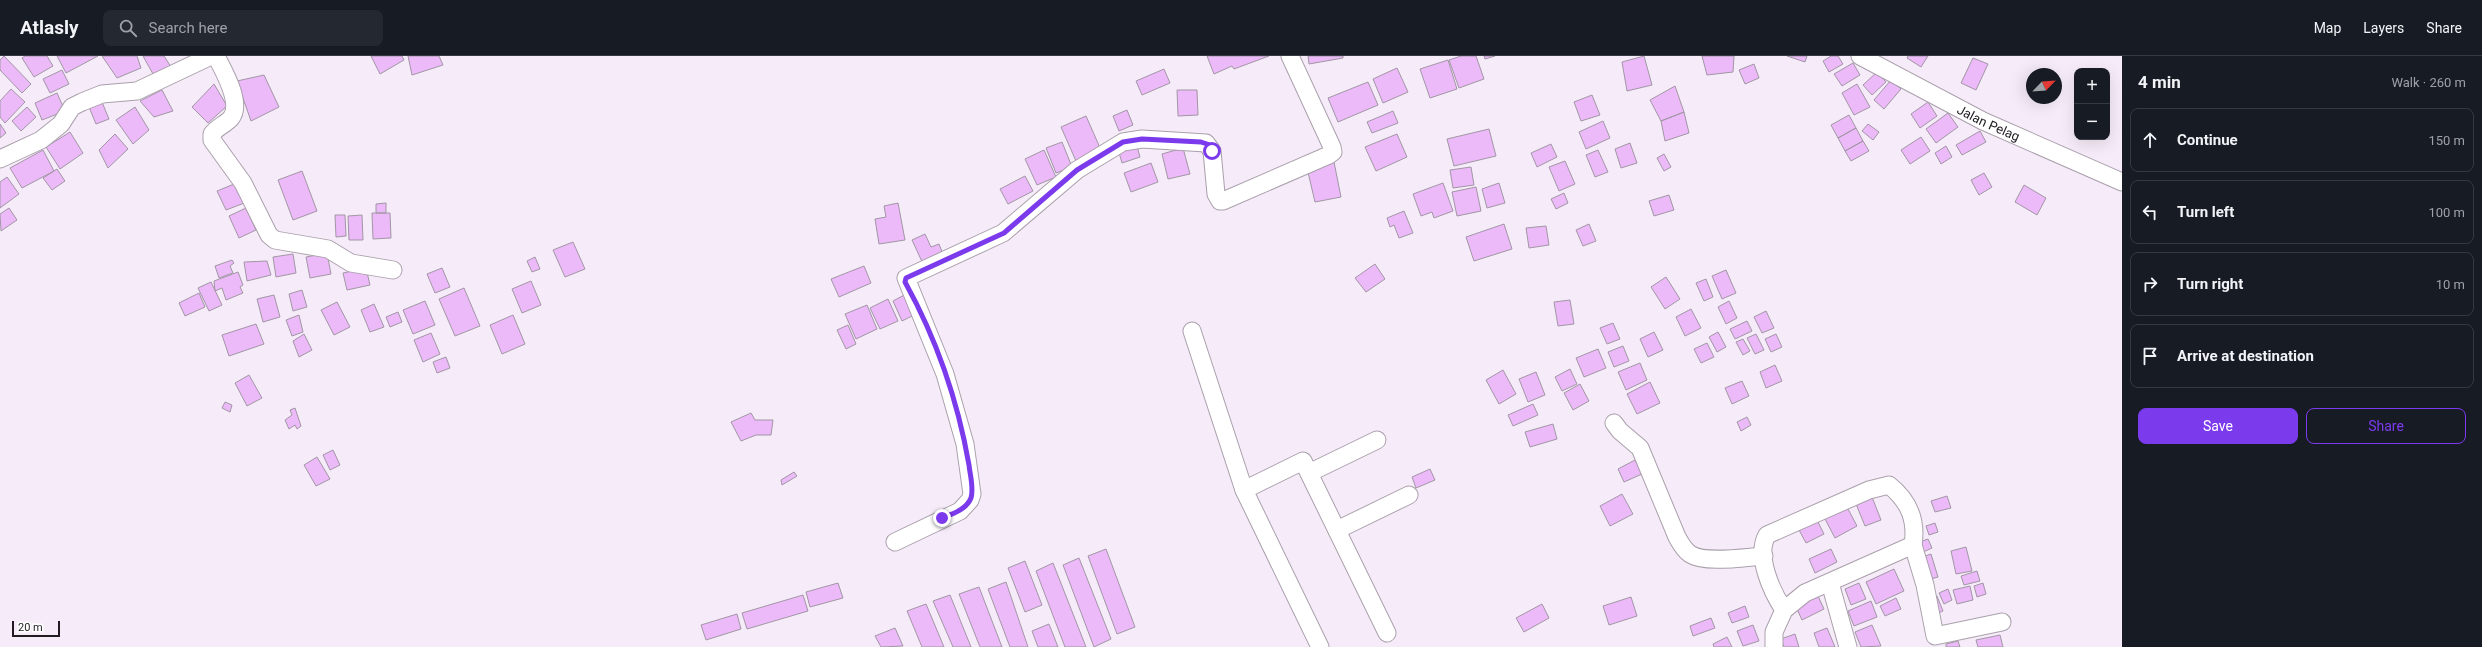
<!DOCTYPE html>
<meta charset="utf-8">
<style>
body{margin:0;font-family:Roboto,sans-serif;background:#242831;color:#f1f3f6}
.controls{position:absolute;right:12px;top:12px;display:grid;overflow:hidden;border-radius:8px;box-shadow:0 4px 16px #0002}
.controls button{width:36px;height:36px;display:grid;place-items:center;padding:0;border:0;border-bottom:1px solid #363941;background:#171b24;color:#f1f3f6;font:20px sans-serif}
.compass{position:absolute;left:2026px;top:12px;width:36px;height:36px;border-radius:50%;background:#171b24;box-shadow:0 4px 16px #0002;rotate:65deg}
.scale{position:absolute;left:12px;bottom:10px;width:48px;box-sizing:border-box;padding-left:4px;border:2px solid #1f1b20;border-top:0;font-size:11px;line-height:14px;white-space:nowrap;color:#1f1b20;-webkit-text-stroke:3px #fff;paint-order:stroke}
.stop{position:absolute;width:12px;height:12px;margin:-9px;border:3px solid #7c3aed;border-radius:50%;background:#fff}
.stop.end{background:#7c3aed;border-color:#fff;box-shadow:0 1px 4px #0008}
.list{margin:0;padding:0;list-style:none}
h2{display:flex;justify-content:space-between;align-items:center;height:52px;margin:0;padding:0 16px;font-size:17px}
h2 small{font-size:13px;font-weight:400;color:#9ea1a6}
.list li{display:grid;grid-template-columns:26px 1fr auto;gap:12px;align-items:center;box-sizing:border-box;height:64px;margin:0 8px 8px;padding:0 8px;border:1px solid #363941;border-radius:8px}
.list b{display:block;font-size:15px;white-space:nowrap}
.list em{font-size:13px;font-style:normal;color:#9ea1a6}
.actions{display:flex;gap:8px;padding:12px 16px}
.actions a{flex:1;padding:9px 0;border:1px solid #7c3aed;border-radius:8px;text-align:center;font-size:14px;color:#7c3aed}
.actions .main{background:#7c3aed;color:#fff}
.icon{flex:none;width:22px;height:22px;fill:none;stroke:currentColor;stroke-width:2;stroke-linecap:round;stroke-linejoin:round}
.map{position:relative;flex:none;width:2122px;height:591px;overflow:hidden}
header{display:flex;align-items:center;gap:24px;box-sizing:border-box;height:56px;padding:0 20px;background:#171b24;border-bottom:1px solid #363941}
header strong{font-size:19px}
nav{display:flex;gap:22px;margin-inline-start:auto;font-size:14px}
.search{width:280px;height:36px;background:#242831;display:flex;align-items:center;gap:10px;box-sizing:border-box;padding:0 14px;border-radius:8px;color:#9ea1a6;font-size:15px}
main{display:flex}
aside{flex:1;background:#171b24}
.map>svg:first-child{display:block}
.building{fill:#ecb9f9;stroke:#a197a4}
.lines{fill:none;stroke-linecap:round;stroke-linejoin:round}
.minor-casing{stroke:#aaa0ac;stroke-width:19}
.minor{stroke:#fff;stroke-width:17}
.route{stroke:#7c3aed;stroke-width:5}
.labels{text-anchor:middle;dominant-baseline:central;stroke-width:3;stroke-linejoin:round;paint-order:stroke}
.street-label{font-size:13px;fill:#1f1b20;stroke:#fff}
</style>
<header>
<strong>Atlasly</strong>
<div class="search"><svg class="icon" aria-label="search" viewBox="0 0 24 24"><circle cx="10" cy="10" r="6"/><path d="M15 15l6 6"/></svg>Search here</div>
<nav><a>Map</a><a>Layers</a><a>Share</a></nav>
</header>
<main>
<div class="map">
<svg width="2122" height="591" viewBox="0 0 2122 591">
<rect width="100%" height="100%" fill="#f6ecf9"/>
<path class="building" d="M4,0L31,28L22,37L0,14V4Z
M25,0H47L53,10L34,21L22,2Z
M57,0H98L66,17Z
M102,0H137L141,12L117,22Z
M143,0H164L173,14L153,18Z
M371,0H402L404,4L380,18Z
M408,0H439L443,9L412,19Z
M1207,0H1269L1234,13L1232,10L1214,18Z
M1308,0H1343V2L1309,8Z
M1461,0H1476L1484,23L1459,32L1449,4Z
M1484,0H1495L1485,3Z
M1644,0L1652,29L1627,35L1622,6Z
M1702,0H1734L1733,16L1707,19Z
M1787,0H1807L1805,6Z
M1831,0H1838L1843,8L1829,16L1823,5Z
M1908,0H1928L1921,11L1907,2Z
M1973,2L1988,8L1976,34L1961,27Z
M1448,4L1457,33L1430,42L1420,13Z
M1853,7L1860,19L1842,30L1834,18Z
M1754,8L1759,22L1745,28L1739,14Z
M1397,12L1408,36L1383,47L1373,23Z
M1164,13L1170,27L1142,39L1136,25Z
M62,14L69,28L50,37L43,23Z
M1877,16L1886,26L1872,39L1863,29Z
M264,19L279,51L251,65L237,25Z
M1891,24L1901,33L1884,53L1874,44Z
M1368,26L1378,49L1338,66L1328,42Z
M214,28L227,50L208,67L192,51Z
M1857,28L1870,51L1854,59L1842,37Z
M1675,30L1684,56L1661,65L1650,44Z
M11,33L25,46L5,67L0,61V45Z
M162,34L173,55L154,61L140,45Z
M1177,34H1197L1198,59L1178,60Z
M57,37L65,55L42,64L35,47Z
M1592,39L1600,59L1581,65L1574,46Z
M102,46L109,63L96,68L89,51Z
M1928,46L1937,60L1920,72L1911,58Z
M27,51L36,61L21,75L12,65Z
M135,51L149,74L133,88L116,64Z
M1127,54L1133,69L1119,75L1113,60Z
M1393,55L1398,67L1372,77L1367,66Z
M1684,56L1689,77L1665,85L1661,65Z
M1948,57L1958,71L1936,87L1926,73Z
M1849,59L1856,72L1838,82L1831,69Z
M1086,60L1101,94L1076,105L1061,71Z
M1603,65L1610,82L1586,93L1579,76Z
M0,68L6,77L0,82Z
M1868,68L1879,76L1873,84L1862,75Z
M1856,72L1863,85L1845,95L1838,82Z
M1489,73L1496,100L1454,110L1447,83Z
M1980,75L1986,86L1962,99L1956,89Z
M70,76L83,97L60,113L46,91Z
M115,78L128,93L108,112L99,94Z
M1397,78L1407,101L1376,115L1365,91Z
M1921,81L1930,95L1910,108L1901,94Z
M1863,85L1869,95L1851,105L1845,95Z
M1062,86L1072,111L1056,117L1046,92Z
M1136,87L1140,101L1122,107L1118,93Z
M1630,87L1637,107L1621,112L1615,93Z
M1551,88L1557,101L1537,111L1531,97Z
M1946,90L1952,101L1941,108L1935,97Z
M1183,92L1190,118L1168,123L1162,98Z
M43,94L54,115L22,132L10,112Z
M1044,94L1056,121L1037,129L1025,103Z
M1598,94L1608,116L1595,121L1586,99Z
M1664,98L1671,111L1664,115L1657,102Z
M1565,105L1575,128L1559,135L1549,111Z
M1334,106L1341,141L1315,146L1307,112Z
M1151,107L1158,126L1131,136L1124,117Z
M1471,111L1474,129L1453,132L1450,114Z
M57,113L65,125L52,134L43,122Z
M302,115L317,155L293,164L278,124Z
M1984,117L1992,131L1979,139L1971,124Z
M1025,120L1033,135L1008,148L1000,133Z
M7,121L19,138L0,152V126Z
M239,126L247,146L226,154L217,135Z
M1443,127L1453,155L1434,162L1432,156L1421,160L1413,138Z
M1499,127L1505,147L1487,152L1482,133Z
M2024,129L2046,142L2037,159L2015,146Z
M1476,131L1481,155L1457,160L1452,136Z
M1564,137L1568,147L1556,153L1551,143Z
M1669,139L1674,154L1654,160L1649,145Z
M386,147V157H376V148Z
M898,147L905,184L879,188L875,163L886,161L884,150Z
M9,152L17,164L1,175L0,158Z
M246,152L256,174L239,182L229,160Z
M1404,155L1413,177L1399,182L1394,169L1390,171L1387,162Z
M372,157H390L391,182L373,183Z
M335,159H345L346,180L336,181Z
M362,159L363,184H349L348,160Z
M1504,168L1512,193L1474,205L1466,181Z
M1589,168L1596,185L1583,190L1576,174Z
M1546,170L1549,189L1529,192L1526,172Z
M925,178L931,191L939,188L944,201L924,210L912,184Z
M573,186L585,213L565,221L553,194Z
M327,197L331,218L310,222L306,201Z
M293,198L296,217L276,221L273,201Z
M535,201L540,213L532,216L527,205Z
M232,204L234,207L230,210L233,217L219,222L215,210Z
M267,205L271,219L247,225L244,206Z
M1375,208L1385,223L1366,236L1355,222Z
M864,210L871,227L839,241L831,223Z
M366,212L370,229L347,234L343,217Z
M442,212L450,231L435,237L427,218Z
M1726,214L1736,237L1722,243L1712,220Z
M238,216L243,229L240,231L243,237L226,244L222,232L215,235L214,225Z
M1666,221L1680,243L1665,253L1651,231Z
M1706,223L1713,241L1704,245L1696,227Z
M531,225L541,249L522,257L512,233Z
M211,226L222,249L209,255L198,232Z
M464,232L480,270L455,280L439,243Z
M302,234L307,251L293,255L289,238Z
M199,237L205,251L185,260L179,247Z
M908,237L918,257L902,265L893,245Z
M274,239L280,261L263,266L257,243Z
M888,243L898,265L880,273L870,252Z
M1570,244L1574,268L1558,270L1554,246Z
M425,245L435,269L413,278L403,254Z
M1729,245L1737,262L1726,268L1718,251Z
M337,246L350,271L334,279L321,254Z
M374,248L384,271L370,276L361,254Z
M867,249L877,273L856,283L845,258Z
M1691,253L1701,272L1685,280L1676,261Z
M1766,255L1774,272L1762,277L1754,261Z
M398,256L402,266L390,271L386,261Z
M299,259L303,276L292,280L286,264Z
M513,259L525,288L502,298L490,269Z
M1747,265L1752,275L1735,283L1730,273Z
M1613,267L1620,283L1607,288L1600,272Z
M256,268L264,288L229,300L222,279Z
M848,269L856,288L846,293L837,274Z
M1654,276L1663,294L1648,301L1640,283Z
M1718,276L1726,291L1717,296L1709,281Z
M431,277L440,298L423,306L414,284Z
M304,278L312,294L299,301L293,285Z
M1756,278L1764,294L1755,298L1747,282Z
M1776,278L1782,291L1771,296L1765,283Z
M1743,283L1750,295L1743,299L1736,286Z
M1707,287L1714,301L1701,307L1694,293Z
M1623,290L1629,305L1614,311L1608,296Z
M1598,293L1606,312L1584,321L1576,302Z
M446,301L450,312L437,317L433,306Z
M1640,307L1647,324L1626,334L1618,316Z
M1775,309L1782,325L1766,332L1760,316Z
M1570,313L1577,328L1562,335L1555,321Z
M1503,314L1516,338L1499,348L1486,324Z
M1536,316L1545,339L1528,346L1519,323Z
M249,319L262,342L247,350L235,327Z
M1742,325L1749,340L1732,348L1725,332Z
M1650,326L1660,347L1637,358L1627,338Z
M1580,328L1589,345L1573,354L1564,337Z
M225,346L232,349L230,356L222,352Z
M1533,348L1538,359L1513,370L1508,359Z
M295,352L301,370L297,373L295,369L289,373L285,364L292,359L290,354Z
M751,357L755,364H773L771,379H756L741,385L731,366Z
M1747,361L1751,369L1741,375L1737,366Z
M1553,368L1557,383L1530,391L1525,376Z
M333,394L340,409L330,414L323,399Z
M317,401L330,423L316,430L304,409Z
M1635,404L1642,418L1624,426L1618,413Z
M1430,413L1435,424L1416,432L1412,421Z
M794,416L797,420L782,429L781,424Z
M1622,438L1633,458L1610,470L1600,450Z
M1947,440L1951,452L1935,456L1931,445Z
M1872,441L1881,464L1865,470L1856,448Z
M1847,451L1857,470L1835,482L1825,463Z
M1817,464L1824,478L1806,487L1799,474Z
M1935,467L1938,476L1929,479L1926,470Z
M1928,483L1932,492L1921,497L1917,487Z
M1966,491L1972,515L1956,518L1951,495Z
M1106,493L1135,571L1117,578L1088,500Z
M1831,493L1837,506L1815,517L1809,503Z
M1931,498L1938,521L1927,524L1920,502Z
M1079,502L1111,583L1094,591L1063,509Z
M1025,505L1042,549L1025,556L1008,512Z
M1053,507L1086,591H1065L1036,515Z
M1894,513L1904,535L1876,548L1866,526Z
M1977,515L1980,525L1964,529L1961,520Z
M1006,526L1028,591H1010L988,533Z
M838,527L843,542L810,551L806,536Z
M1859,527L1866,543L1851,549L1845,533Z
M1983,527L1986,538L1977,541L1974,530Z
M1970,530L1973,544L1957,548L1953,534Z
M979,531L1002,591H980L959,538Z
M1948,533L1952,544L1944,548L1939,537Z
M803,539L808,555L747,573L742,557Z
M950,539L971,591H953L933,545Z
M1818,540L1824,553L1802,564L1796,551Z
M1937,540L1943,555L1936,558L1930,543Z
M1631,541L1637,560L1609,569L1603,550Z
M1896,542L1901,553L1885,560L1880,550Z
M1871,545L1877,561L1854,570L1848,555Z
M926,548L944,591H922L907,555Z
M1542,548L1549,562L1524,576L1516,562Z
M1745,550L1749,561L1732,567L1728,557Z
M737,558L741,573L706,584L701,569Z
M1711,562L1715,572L1693,580L1690,570Z
M1049,568L1058,591H1038L1032,575Z
M1753,569L1759,585L1743,590L1737,575Z
M1872,569L1881,590L1861,591L1855,576Z
M895,572L903,590L881,591L875,580Z
M1827,572L1835,591H1819L1814,577Z
M1795,578L1799,591H1784L1781,583Z
M2000,579L2003,591H1978L1976,584Z
M1727,581L1732,591H1714L1713,588Z
M1958,585L1960,591H1946V588Z"/>
<g class="lines">
<g class="minor-casing">
<g id="minor">
<path d="M216,0C223,14 243,47 231,62C226,68 217,71 212,78V84L243,127L269,179L275,184L328,193L351,207L393,214"/>
<path id="s1" d="M1860,0L1983,65L2122,126"/>
<path d="M0,103L41,84L61,68L72,51L82,46L102,38L137,35L211,0"/>
<path d="M1192,275L1244,434L1320,591"/>
<path d="M1614,367L1620,375L1640,392L1677,481C1681,488 1684,494 1690,498C1705,508 1746,501 1764,500"/>
<path d="M1309,417L1377,384"/>
<path d="M1244,434L1303,405L1387,577"/>
<path d="M1337,474L1409,439"/>
<path d="M895,486L960,455L970,444L972,438L965,388L945,318L906,222L1003,177L1077,114L1123,86L1142,83L1206,87L1212,95L1216,138L1220,145H1223L1329,99L1333,96L1332,91L1290,0"/>
<path d="M1913,489L1925,529L1935,580L2002,566"/>
<path d="M1830,527L1848,591"/>
<path d="M1774,591V576L1784,554L1805,537L1913,489C1917,464 1909,445 1889,429L1869,434L1767,479C1755,500 1772,536 1784,554"/>
</g>
</g>
<use href="#minor" class="minor"/>
</g>
<g class="lines">
<path class="route" d="M942,462C952,458 966,454 971,442C974,432 970,419 969,409C958,346 936,282 905,226L906,222L1004,177L1077,114L1123,86L1142,83L1201,86L1210,89L1212,95"/>
</g>
<g class="labels">
<g class="street-label">
<text stroke="none"><textPath href="#s1" startOffset="145">Jalan Pelag</textPath></text>
</g>
</g>
</svg>
<div class="controls">
<button>+</button>
<button>−</button>
</div>
<svg class="compass" viewBox="-18 -18 36 36"><path d="M0-13l5 13h-10z" fill="#e53935"/><path d="M0 13l5-13h-10z" fill="#9ea1a6"/></svg>
<div class="scale">20 m</div>
<div class="stop" style="left:1212px;top:95px"></div>
<div class="stop end" style="left:942px;top:462px"></div>
</div>
<aside>
<h2>4 min<small>Walk · 260 m</small></h2>
<ul class="list">
<li><svg class="icon" aria-label="ahead" viewBox="0 0 24 24"><path d="M12 20V5M6 11l6-6 6 6"/></svg><div><b>Continue</b></div><em>150 m</em></li>
<li><svg class="icon" aria-label="left" viewBox="0 0 24 24"><path d="M17 20v-9H6M10 6l-5 5 5 5"/></svg><div><b>Turn left</b></div><em>100 m</em></li>
<li><svg class="icon" aria-label="right" viewBox="0 0 24 24"><path d="M7 20v-9h11M14 6l5 5-5 5"/></svg><div><b>Turn right</b></div><em>10 m</em></li>
<li><svg class="icon" aria-label="arrive" viewBox="0 0 24 24"><path d="M6 21V4h12l-3 4 3 4H6"/></svg><div><b>Arrive at destination</b></div></li>
</ul>
<div class="actions"><a class="main">Save</a><a>Share</a></div>
</aside>
</main>
